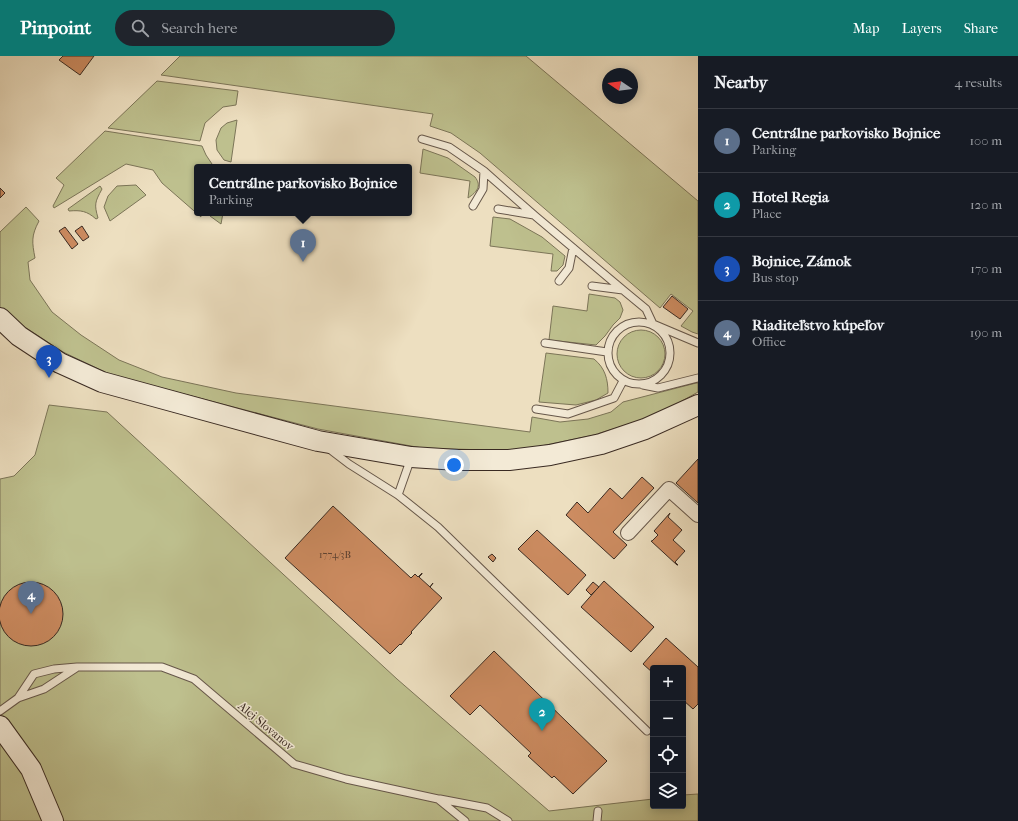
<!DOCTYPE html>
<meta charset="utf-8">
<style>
body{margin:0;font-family:"IM FELL French Canon",serif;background:#20242c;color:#f1f3f6}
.controls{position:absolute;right:12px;bottom:12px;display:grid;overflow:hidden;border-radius:4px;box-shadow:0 2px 10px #0003}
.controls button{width:36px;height:36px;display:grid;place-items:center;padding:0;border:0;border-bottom:1px solid #363941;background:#171b24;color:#f1f3f6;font:20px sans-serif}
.compass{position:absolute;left:602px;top:12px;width:36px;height:36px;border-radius:50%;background:#171b24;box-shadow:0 2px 10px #0003;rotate:283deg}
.you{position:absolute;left:454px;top:409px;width:14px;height:14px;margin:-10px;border:3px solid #fff;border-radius:50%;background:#1a73e8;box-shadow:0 0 0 6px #1a73e833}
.badge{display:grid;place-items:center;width:26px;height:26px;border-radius:50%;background:#0f766e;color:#fff;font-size:13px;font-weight:700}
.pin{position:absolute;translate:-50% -33px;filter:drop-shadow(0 1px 2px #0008)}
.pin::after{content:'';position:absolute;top:21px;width:14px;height:12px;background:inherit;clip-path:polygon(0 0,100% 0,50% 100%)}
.popup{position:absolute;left:194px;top:108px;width:218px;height:52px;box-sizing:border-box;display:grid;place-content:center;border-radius:4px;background:#171b24;filter:drop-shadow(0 1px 3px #0005);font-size:13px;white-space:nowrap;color:#9ea1a6}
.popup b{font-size:15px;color:#f1f3f6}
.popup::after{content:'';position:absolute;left:50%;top:100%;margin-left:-8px;border:8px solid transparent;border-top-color:#171b24}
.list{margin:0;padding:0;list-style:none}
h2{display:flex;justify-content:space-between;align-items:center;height:52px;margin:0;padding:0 16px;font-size:17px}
h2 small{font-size:13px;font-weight:400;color:#9ea1a6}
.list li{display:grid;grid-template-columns:26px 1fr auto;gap:12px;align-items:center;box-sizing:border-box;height:64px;padding:0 16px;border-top:1px solid #363941}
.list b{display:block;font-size:15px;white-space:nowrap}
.list p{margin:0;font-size:13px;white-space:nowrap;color:#9ea1a6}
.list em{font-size:13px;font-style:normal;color:#9ea1a6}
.icon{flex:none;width:22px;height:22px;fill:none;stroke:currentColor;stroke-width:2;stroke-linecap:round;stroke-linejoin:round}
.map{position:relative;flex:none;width:698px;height:765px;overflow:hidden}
header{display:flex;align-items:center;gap:24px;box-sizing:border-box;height:56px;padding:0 20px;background:#0f766e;color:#fff}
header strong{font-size:19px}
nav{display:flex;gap:22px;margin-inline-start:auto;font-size:14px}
.search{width:280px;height:36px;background:#20242c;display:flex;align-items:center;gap:10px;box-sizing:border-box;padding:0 14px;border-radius:22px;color:#9ea1a6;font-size:15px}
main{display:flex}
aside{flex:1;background:#171b24}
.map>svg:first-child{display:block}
.green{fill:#bec08e;stroke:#7c7558}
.building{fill:#cd8c61;stroke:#392a22}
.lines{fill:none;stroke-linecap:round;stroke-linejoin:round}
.lane-casing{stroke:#66574a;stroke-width:9}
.street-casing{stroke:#66574a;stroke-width:16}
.secondary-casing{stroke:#392a22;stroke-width:22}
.lane{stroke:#f3ead6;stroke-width:7}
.street{stroke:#f3ead6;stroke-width:14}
.secondary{stroke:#f3ead6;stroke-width:20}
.labels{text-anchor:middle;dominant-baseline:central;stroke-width:3;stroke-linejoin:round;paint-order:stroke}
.number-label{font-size:10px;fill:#5e4232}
.street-label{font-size:12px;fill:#392a22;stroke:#f3ead6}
</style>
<header>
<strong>Pinpoint</strong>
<div class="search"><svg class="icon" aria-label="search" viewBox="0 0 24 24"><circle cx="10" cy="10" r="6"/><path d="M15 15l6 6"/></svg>Search here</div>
<nav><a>Map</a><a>Layers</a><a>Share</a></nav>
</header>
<main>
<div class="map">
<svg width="698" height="765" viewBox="0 0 698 765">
<rect width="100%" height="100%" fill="#eddfc0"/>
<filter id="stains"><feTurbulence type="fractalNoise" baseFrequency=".005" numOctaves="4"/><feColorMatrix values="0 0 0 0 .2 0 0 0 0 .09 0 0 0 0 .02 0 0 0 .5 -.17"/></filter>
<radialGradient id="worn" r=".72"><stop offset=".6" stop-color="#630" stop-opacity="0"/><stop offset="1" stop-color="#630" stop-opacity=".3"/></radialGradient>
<path class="green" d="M180,0H526L698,145V278L692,276L681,270L693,255L671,238L660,252L480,97L451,77L430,70L433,58L161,19Z
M157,25L238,35L236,49L223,51L205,67L200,85L108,72Z
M237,64L231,106L224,104L217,94L216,84L221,72L227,67Z
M105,75L202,90L206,99L214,111H197V157H200L201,161L162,127L153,114L126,108L54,152L53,150L64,129L56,122Z
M423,93L448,102L475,121C482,130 477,136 468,142L470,125L420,117Z
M136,129L146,139L110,165L104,151L108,140L117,130Z
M100,130L102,133C95,146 94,148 98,162L96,163C87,155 81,154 69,155L68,153Z
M26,151L39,165C31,180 32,186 35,202L28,206L30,224L52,256L81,279L119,304L162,321L236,337L530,376L532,361L560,366L588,363L611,356L623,346L696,327H698V336L657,359L594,379L517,395L422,392L318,373L111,319L63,296L26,272L0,252V176Z
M209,157H223L221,168L210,160Z
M493,161L510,163L542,181L565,200L563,209L557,215H551L553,198L490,190Z
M589,238L615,242L620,246L623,254L620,262L613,269L605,280L596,289L549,284L553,250L587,255Z
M617 298a24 24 0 1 1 48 0a24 24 0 1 1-48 0Z
M546,297L594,303C605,312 608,323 608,337L596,344L576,349L539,346Z
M49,349L107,356L397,623L549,755L653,743V750H683V739L698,738V765H0V423L14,420L35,399Z"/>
<path class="building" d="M63,0H94L80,19L59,4Z
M0,132L5,137L0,142Z
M82,170L89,181L83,185L75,175Z
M65,171L78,188L72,193L59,175Z
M672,240L688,253L680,263L663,251Z
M698,403V447L676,427Z
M642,421L654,432L613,476L627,489L614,503L566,459L577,446L588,457L610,432L622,443Z
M333,450L411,522L415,518L418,521L422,517V518L419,521L430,531L433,527L430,531L442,542L411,576L412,577L406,583L401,589L400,588L390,598L285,502Z
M670,457L668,461L682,474L673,484L685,495L675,506L678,509H677L651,485H652L658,479L654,475Z
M537,474L586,519L568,539L518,493Z
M492,498L496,502L493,506L488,501Z
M604,525L654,571L631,596L581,551Z
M-1 558a32 32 0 1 1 64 0a32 32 0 1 1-64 0Z
M593,526L599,531L591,539L586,534Z
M666,582L698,611V648L693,653L683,644V612H653V617L643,608Z
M494,595L607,705L573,738L554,720L552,722L528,700L531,697L480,649L470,659L450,640Z"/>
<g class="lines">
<g class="lane-casing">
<path id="lane" d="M422,83L449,91L484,115L534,159
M473,150L483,133L484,115
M498,153L534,159L623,234
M559,225L569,212L573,192
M592,230L623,234L646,253L653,268L698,287
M608 297a31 31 0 1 1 62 0a31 31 0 1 1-62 0Z
M545,287L607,296
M643,329L658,332L698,322
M536,353L568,358L614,342L623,325
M328,392L349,408L398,439L438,471L647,675
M398,439L411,402
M18,642L34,618L54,613L77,611H162L194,623L294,708L346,723L438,743L465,765
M0,655L18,642L44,633L76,612
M440,743L487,752L508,765
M597,765L598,755"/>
</g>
<g class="street-casing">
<path id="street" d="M628,477L669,433L698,459"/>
</g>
<g class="secondary-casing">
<path id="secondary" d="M0,262L19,280L60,307L102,326L318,385L411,401L458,404H509L550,399L601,388L645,373L698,349
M0,670L31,713L53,765"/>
</g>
<use href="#lane" class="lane"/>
<use href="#street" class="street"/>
<use href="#secondary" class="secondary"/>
</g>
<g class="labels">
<g class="number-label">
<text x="335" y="499">1774/3B</text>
</g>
<g class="street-label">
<text transform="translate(266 670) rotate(40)">Alej Slovanov</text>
</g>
</g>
<rect width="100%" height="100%" filter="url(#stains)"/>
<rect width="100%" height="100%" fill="url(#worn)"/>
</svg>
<div class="controls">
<button>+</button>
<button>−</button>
<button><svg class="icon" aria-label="locate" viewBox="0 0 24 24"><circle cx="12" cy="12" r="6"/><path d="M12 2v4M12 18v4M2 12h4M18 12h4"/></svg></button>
<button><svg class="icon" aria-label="layers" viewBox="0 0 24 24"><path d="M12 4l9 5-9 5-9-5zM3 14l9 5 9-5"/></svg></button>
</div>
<svg class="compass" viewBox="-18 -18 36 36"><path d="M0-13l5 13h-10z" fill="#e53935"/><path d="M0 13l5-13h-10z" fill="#9ea1a6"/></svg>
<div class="you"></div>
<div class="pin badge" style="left:303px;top:206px;background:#5c6f8a">1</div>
<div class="popup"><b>Centrálne parkovisko Bojnice</b>Parking</div>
<div class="pin badge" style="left:542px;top:675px;background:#0f9aa8">2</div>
<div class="pin badge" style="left:49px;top:322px;background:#1a4fb4">3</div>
<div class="pin badge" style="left:31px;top:558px;background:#5c6f8a">4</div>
</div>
<aside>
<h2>Nearby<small>4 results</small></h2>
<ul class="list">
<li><span class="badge" style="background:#5c6f8a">1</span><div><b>Centrálne parkovisko Bojnice</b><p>Parking</p></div><em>100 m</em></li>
<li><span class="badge" style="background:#0f9aa8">2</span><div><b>Hotel Regia</b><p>Place</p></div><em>120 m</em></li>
<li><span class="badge" style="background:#1a4fb4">3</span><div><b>Bojnice, Zámok</b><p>Bus stop</p></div><em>170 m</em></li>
<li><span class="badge" style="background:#5c6f8a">4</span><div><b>Riaditeľstvo kúpeľov</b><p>Office</p></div><em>190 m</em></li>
</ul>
</aside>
</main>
